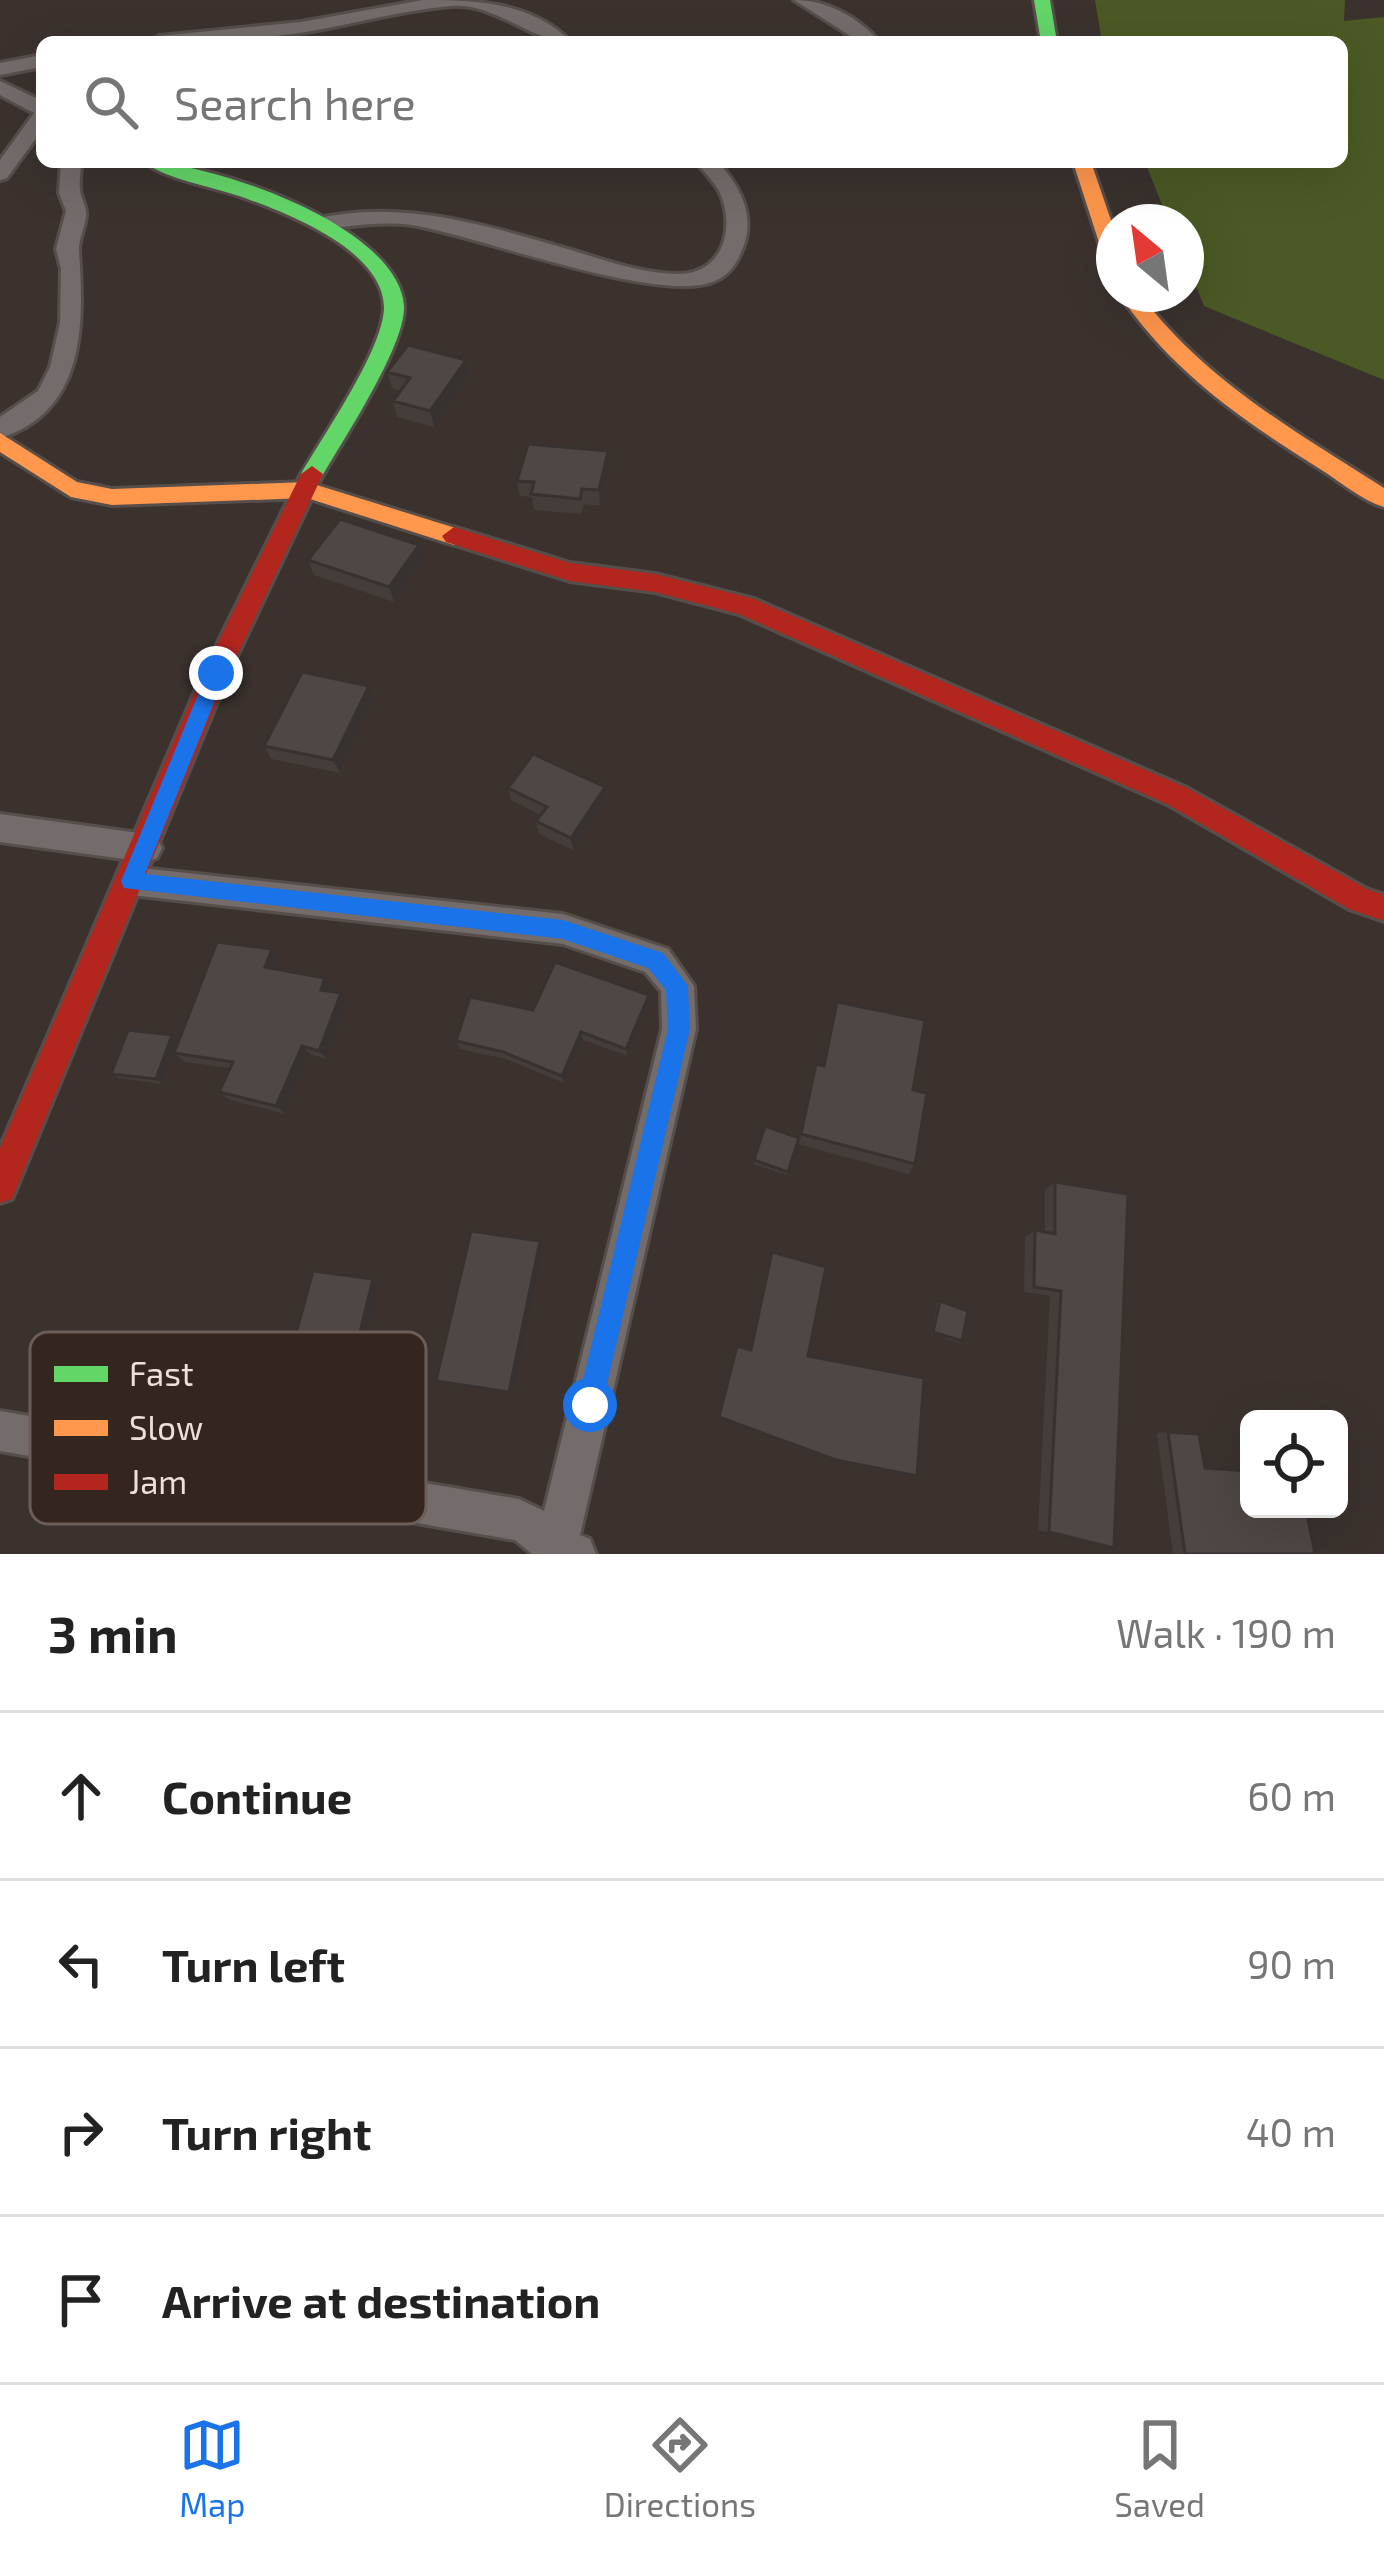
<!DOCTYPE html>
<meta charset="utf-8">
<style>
body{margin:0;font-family:"Exo 2",sans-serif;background:#f2f2f2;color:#222}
.controls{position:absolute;right:36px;bottom:36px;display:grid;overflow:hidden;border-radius:18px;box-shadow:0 12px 48px #0002}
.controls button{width:108px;height:108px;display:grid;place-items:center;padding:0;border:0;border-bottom:3px solid #e0e0e0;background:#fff;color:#222;font:60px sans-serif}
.compass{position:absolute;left:1096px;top:204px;width:108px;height:108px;border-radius:50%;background:#fff;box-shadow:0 12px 48px #0002;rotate:331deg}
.stop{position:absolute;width:36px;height:36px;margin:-27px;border:9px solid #1a73e8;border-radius:50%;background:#fff}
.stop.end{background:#1a73e8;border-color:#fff;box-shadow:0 3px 12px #0008}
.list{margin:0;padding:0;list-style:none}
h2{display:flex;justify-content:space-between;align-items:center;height:156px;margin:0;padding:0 48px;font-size:51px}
h2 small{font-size:39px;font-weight:400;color:#767676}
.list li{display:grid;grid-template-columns:78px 1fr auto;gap:36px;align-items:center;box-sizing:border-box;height:168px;padding:0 48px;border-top:3px solid #e0e0e0}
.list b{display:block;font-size:45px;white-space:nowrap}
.list em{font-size:39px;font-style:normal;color:#767676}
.icon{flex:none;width:66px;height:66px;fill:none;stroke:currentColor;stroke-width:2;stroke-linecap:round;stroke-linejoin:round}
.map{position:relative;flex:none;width:1384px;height:1554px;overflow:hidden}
.search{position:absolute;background:#fff;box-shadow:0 12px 48px #0002;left:36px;right:36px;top:36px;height:132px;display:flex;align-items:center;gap:30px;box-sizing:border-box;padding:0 42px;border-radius:18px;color:#767676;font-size:45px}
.sheet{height:828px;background:#fff}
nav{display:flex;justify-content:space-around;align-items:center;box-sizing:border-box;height:168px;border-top:3px solid #e0e0e0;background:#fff;font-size:33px;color:#767676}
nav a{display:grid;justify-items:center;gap:6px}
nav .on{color:#1a73e8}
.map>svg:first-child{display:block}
.green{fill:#4b5a24}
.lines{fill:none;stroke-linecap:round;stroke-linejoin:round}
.street-casing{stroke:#564e4b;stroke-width:6}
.fast-casing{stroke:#564e4b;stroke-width:6}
.slow-casing{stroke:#564e4b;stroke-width:6}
.jam-casing{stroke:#564e4b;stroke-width:6}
.street{fill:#736c6a;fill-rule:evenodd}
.fast{fill:#63d668;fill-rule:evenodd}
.slow{fill:#ff974d;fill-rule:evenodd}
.jam{fill:#b3261e;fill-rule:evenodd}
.wall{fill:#443d3a}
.shaded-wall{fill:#373230}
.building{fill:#4f4744;stroke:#373230;stroke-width:3}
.route{fill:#1a73e8}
.key{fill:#35251f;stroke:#6c5d58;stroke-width:3}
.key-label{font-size:33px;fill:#ebe0dc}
</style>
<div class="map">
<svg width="1384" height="1554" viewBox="0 0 1384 1554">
<rect width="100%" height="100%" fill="#3b322e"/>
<path class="green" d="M1095,0H1345L1344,21L1384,17V380L1204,306L1186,262V222H1169L1145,162H1342V42H1102Z"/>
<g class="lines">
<g class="street-casing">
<path id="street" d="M423,0C476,0 532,2 571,42C531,42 494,2 451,6C402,10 354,24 306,32C254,40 202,42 150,42L159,36L301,22Z
M794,0C827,0 858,17 880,42H860Z
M42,55V67L0,75V63Z
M0,81L42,101V130L7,178L0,180V160L34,113L0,95Z
M61,162H81C81,171 79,181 80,190C81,199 87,206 86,216C85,228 78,240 79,252C84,323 86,412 0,438V417L38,391L50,367L60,323L61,269L56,249L66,211L59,193Z
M696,162H718C739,185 755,213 744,245C739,259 732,273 717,280C664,307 480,236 412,225C381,221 350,226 320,230L309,224C319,216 331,216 344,214C420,204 499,229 571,250C607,261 643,274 680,274C724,273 736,226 719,191C713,180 704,172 696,162Z
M0,814L146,834L157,838L162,848L157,858L146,862L0,842Z
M132,867L563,914L668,949L694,986L696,1029L580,1535L590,1539L596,1554H532L515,1540L0,1451V1411L519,1499L544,1511L662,1029L661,991L645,972L563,944L132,895L121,891L116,881L121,871Z"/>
</g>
<g class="fast-casing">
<path id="fast" d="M1034,0H1050L1057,42H1041Z
M144,162C211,162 399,226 404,306C406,346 341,443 320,480H304L301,474C323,436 382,351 384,309C385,250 285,212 239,196C210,186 168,180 144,162Z"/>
</g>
<g class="slow-casing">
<path id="slow" d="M1073,162H1091L1114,229V264L1104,258Z
M1119,294H1140C1204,380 1295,431 1384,488V507C1361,500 1341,482 1320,469C1243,421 1171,371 1119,294Z
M0,433L77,482L112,489L307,482L462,530L466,536L454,545L307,498L112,505L71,497L0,452Z"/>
</g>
<g class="jam-casing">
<path id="jam" d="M312,466L323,474L229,673L12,1199L0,1203V1148L203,673L301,474Z
M454,527L570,563L655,574L754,599L1187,788L1367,889L1384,895V921L1349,909L1167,804L739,614L655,592L570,581L446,542L442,536Z"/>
</g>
<use href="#street" class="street"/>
<use href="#fast" class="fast"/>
<use href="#slow" class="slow"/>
<use href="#jam" class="jam"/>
</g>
<path class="wall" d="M466,360L469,376L434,427L397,417L393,401L400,391L392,388L387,372Z
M608,451L610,466L600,506L584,504L581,514L534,510L532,497L520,496L517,481Z
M308,560H424L394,602L314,575Z
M369,686L374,699L340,773L271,759L264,746Z
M508,788L606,799L573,850L539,834L536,821L541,815L511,800Z
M280,960L277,969L325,978L333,988L331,992L341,993L348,1003L327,1059L310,1054L285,1114L230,1100L219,1092L230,1068L185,1062L174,1053Z
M837,1002L913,1090L915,1164L908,1174L798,1144L812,1077L816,1064L822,1066Z
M649,1003L627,1056L583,1040L564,1083L506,1059L460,1049L456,1041L533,1010Z
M172,1035L178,1040L162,1084L118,1078L111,1074Z
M765,1126L799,1138L787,1175L753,1164Z
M1055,1182L1100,1545L1038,1530L1050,1296L1024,1292L1025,1237L1035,1230L1045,1232V1190Z
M940,1301L962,1341L959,1343L931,1333L937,1303Z
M737,1346L750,1350L808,1356L912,1476L832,1460L718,1418Z
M1168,1432L1205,1468L1315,1554H1173L1157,1433Z"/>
<path class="shaded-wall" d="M466,360L469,376L434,427L430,411Z
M608,451L610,466L600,506L599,490Z
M419,545L424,560L394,602L389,587Z
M369,686L374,699L340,773L333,760Z
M605,787L606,799L573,850L571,838Z
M272,949L280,960L274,977L265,967Z
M325,978L333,988L328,1000L321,990Z
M341,993L348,1003L327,1059L319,1051Z
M649,995V1003L627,1056L626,1049Z
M581,1032L583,1040L564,1083L562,1076Z
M172,1035L178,1040L162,1084L156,1079Z
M302,1046L310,1054L285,1114L276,1106Z
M540,1241L543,1246L514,1394L509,1392Z
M373,1279L380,1283L359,1371L351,1369Z"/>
<path class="building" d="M408,345L466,360L430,411L393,401L410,378L387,372Z
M528,444L608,451L599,490L582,489L580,499L531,494L534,482L517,481Z
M340,519L419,545L389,587L308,560Z
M302,672L369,686L333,760L264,746Z
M533,754L605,787L571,838L536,821L547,807L508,788Z
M217,942L272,949L265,967L325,978L321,990L341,993L319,1051L302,1046L276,1106L219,1092L233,1062L174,1053Z
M555,962L649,995L626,1049L581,1032L562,1076L503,1052L456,1041L470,997L533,1010Z
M837,1002L925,1020L913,1090L927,1093L915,1164L801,1134L816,1064L824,1066Z
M128,1030L172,1035L156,1079L111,1074Z
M765,1126L799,1138L788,1172L754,1160Z
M1055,1182L1128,1194L1114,1548L1049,1532L1061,1291L1034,1287L1035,1230L1055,1234Z
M471,1231L540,1241L509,1392L436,1381Z
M772,1252L826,1267L808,1356L924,1378L917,1476L836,1460L719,1417L737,1346L751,1350Z
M313,1271L373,1279L351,1369L289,1359Z
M940,1301L968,1311L962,1341L933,1332Z
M1168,1432L1199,1434L1205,1468L1249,1471V1509H1306L1315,1554H1185Z"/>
<path class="route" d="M216,665L226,673L145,874L563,920L663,953L688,986L690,1029L600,1414L590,1418L581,1414L577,1405L668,1029L666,990L648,968L563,939L124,888L121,881L207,673Z"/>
<rect x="30" y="1332" width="396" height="192" rx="18" class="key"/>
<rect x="54" y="1366" width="54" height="16" fill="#63d668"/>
<rect x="54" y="1420" width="54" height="16" fill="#ff974d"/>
<rect x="54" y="1474" width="54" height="16" fill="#b3261e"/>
<g class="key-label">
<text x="129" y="1386">Fast</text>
<text x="129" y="1440">Slow</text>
<text x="129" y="1494">Jam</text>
</g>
</svg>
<div class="controls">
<button><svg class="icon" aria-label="locate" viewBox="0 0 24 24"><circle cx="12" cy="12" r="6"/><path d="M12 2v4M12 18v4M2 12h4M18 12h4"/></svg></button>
</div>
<svg class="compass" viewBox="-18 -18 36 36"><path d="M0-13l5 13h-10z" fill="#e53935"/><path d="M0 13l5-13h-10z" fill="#767676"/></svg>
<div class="stop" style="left:590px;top:1405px"></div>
<div class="stop end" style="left:216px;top:673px"></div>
<div class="search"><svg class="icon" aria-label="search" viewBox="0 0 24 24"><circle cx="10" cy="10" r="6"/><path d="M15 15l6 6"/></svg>Search here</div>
</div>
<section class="sheet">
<h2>3 min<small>Walk · 190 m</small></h2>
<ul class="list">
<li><svg class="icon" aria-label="ahead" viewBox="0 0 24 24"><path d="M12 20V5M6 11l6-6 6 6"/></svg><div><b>Continue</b></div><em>60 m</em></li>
<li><svg class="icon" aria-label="left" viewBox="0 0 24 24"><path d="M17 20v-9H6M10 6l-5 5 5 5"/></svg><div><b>Turn left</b></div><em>90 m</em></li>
<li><svg class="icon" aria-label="right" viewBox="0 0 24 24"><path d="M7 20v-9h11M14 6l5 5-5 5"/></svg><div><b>Turn right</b></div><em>40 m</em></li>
<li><svg class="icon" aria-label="arrive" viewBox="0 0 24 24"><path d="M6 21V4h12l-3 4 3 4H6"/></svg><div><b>Arrive at destination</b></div></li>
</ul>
</section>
<nav>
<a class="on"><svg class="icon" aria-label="map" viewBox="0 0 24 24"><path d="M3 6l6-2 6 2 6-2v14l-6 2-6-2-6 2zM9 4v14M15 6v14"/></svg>Map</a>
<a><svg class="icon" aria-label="directions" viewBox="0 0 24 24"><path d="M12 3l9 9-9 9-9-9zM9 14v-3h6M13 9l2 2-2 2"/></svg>Directions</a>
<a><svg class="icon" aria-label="saved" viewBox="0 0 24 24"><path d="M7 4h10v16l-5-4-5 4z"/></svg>Saved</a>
</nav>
